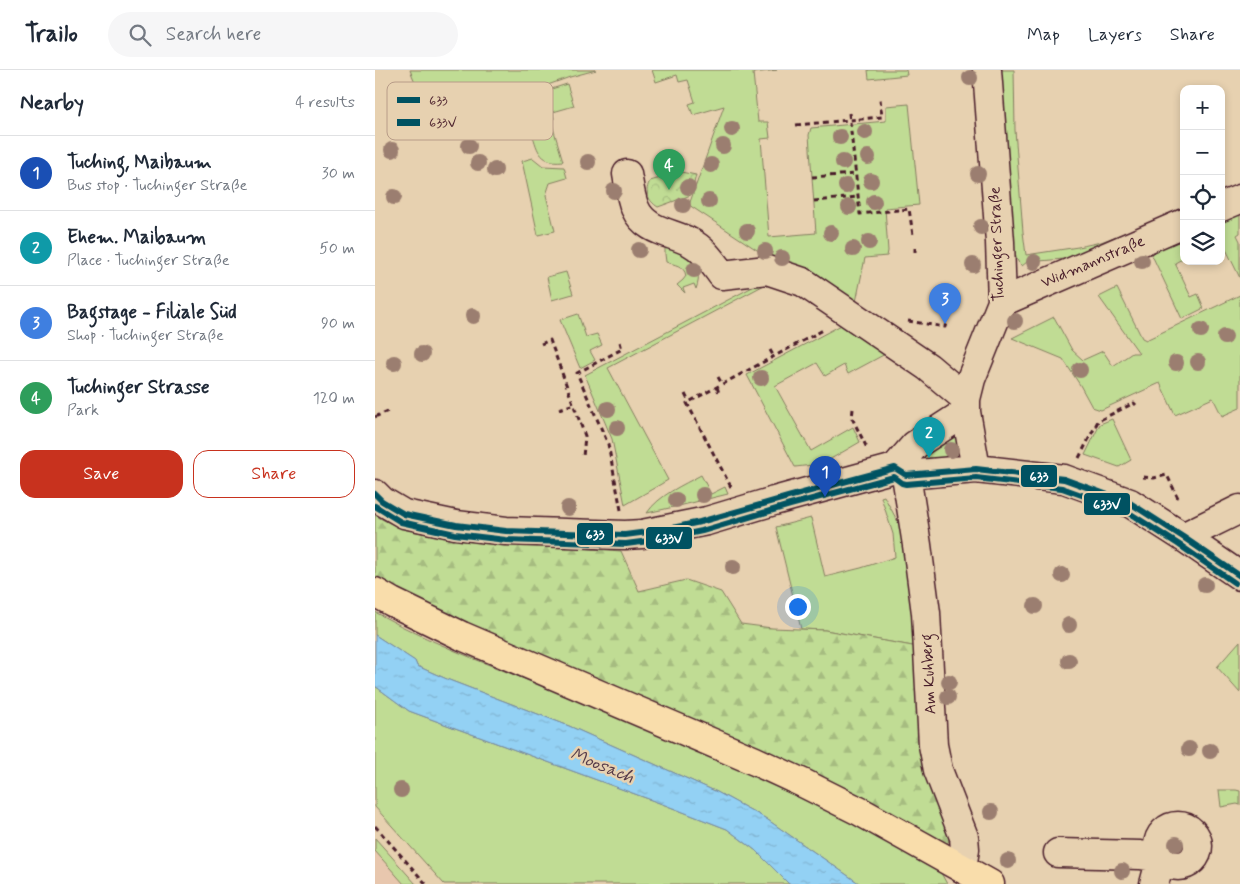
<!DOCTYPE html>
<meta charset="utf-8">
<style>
body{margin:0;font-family:Mynerve,sans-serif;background:#f6f6f7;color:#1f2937}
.controls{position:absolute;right:15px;top:15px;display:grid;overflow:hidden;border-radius:10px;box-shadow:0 2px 8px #0003}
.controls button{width:45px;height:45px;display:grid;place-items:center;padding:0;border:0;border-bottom:1px solid #e0e1e3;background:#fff;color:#1f2937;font:25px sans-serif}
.you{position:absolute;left:422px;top:536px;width:18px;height:18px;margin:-12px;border:4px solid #fff;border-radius:50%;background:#1a73e8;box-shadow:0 0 0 8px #1a73e833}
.badge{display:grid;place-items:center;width:32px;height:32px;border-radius:50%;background:#c8321e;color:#fff;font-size:16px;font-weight:700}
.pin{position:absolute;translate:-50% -41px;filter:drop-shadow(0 1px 2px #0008)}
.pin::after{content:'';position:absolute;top:26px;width:18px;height:15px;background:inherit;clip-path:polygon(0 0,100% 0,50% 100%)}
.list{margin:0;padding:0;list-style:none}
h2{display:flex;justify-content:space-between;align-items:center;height:65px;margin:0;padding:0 20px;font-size:21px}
h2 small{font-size:16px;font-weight:400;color:#747a83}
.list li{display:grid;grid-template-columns:32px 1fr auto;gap:15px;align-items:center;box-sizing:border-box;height:75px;padding:0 20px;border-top:1px solid #e0e1e3}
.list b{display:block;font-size:19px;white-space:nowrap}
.list p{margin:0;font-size:16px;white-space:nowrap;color:#747a83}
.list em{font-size:16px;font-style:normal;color:#747a83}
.actions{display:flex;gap:10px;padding:15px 20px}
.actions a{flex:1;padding:11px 0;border:1px solid #c8321e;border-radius:15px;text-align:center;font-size:18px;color:#c8321e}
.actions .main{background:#c8321e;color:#fff}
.icon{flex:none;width:28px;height:28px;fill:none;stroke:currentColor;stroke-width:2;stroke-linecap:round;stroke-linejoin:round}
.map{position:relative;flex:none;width:865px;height:814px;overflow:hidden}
header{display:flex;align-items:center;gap:30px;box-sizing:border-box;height:70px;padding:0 25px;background:#fff;border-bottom:1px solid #e0e1e3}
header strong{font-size:24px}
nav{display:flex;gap:28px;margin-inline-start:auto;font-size:18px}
.search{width:350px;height:45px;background:#f6f6f7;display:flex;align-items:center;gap:12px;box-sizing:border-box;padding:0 18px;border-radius:28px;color:#747a83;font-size:19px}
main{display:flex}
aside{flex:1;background:#fff}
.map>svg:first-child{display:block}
.built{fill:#e8c7ae}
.green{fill:#c0dc94;stroke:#857e60}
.forest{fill:url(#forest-firs);stroke:#857e60}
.park{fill:url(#park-crowns);stroke:#857e60}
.water{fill:url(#water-ripples);stroke:#768aa4}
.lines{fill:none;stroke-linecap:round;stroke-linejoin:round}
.minor-casing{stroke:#4a1f2b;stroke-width:31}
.major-casing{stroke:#4a1f2b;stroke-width:31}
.path{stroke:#4a1f2b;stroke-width:3;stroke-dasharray:5 4;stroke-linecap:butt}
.minor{stroke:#e7d1b0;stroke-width:28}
.major{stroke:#f9ddab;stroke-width:28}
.bus-1-casing{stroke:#e7d1b0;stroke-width:10}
.bus-2-casing{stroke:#e7d1b0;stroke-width:10}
.bus-1{stroke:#005262;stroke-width:6}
.bus-2{stroke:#005262;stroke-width:6}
.tree{fill:#9b7e70}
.labels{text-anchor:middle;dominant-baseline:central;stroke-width:5;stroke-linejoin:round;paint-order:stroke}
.street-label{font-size:16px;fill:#4a1f2b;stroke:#e7d1b0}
.water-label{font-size:18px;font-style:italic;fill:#553a49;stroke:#e7d1b0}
.key{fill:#e7d1b0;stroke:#b89c88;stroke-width:1}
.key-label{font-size:14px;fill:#4a1f2b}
.line-badge{stroke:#e7d1b0;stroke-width:2}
.badge-label{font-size:14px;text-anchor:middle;font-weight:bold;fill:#fff}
</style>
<header>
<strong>Trailo</strong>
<div class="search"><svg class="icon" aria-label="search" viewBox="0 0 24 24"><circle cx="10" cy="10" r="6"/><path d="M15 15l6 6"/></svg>Search here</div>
<nav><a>Map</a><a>Layers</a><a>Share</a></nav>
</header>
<main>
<aside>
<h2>Nearby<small>4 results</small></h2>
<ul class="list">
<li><span class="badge" style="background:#1a4fb4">1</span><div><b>Tuching, Maibaum</b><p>Bus stop · Tuchinger Straße</p></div><em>30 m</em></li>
<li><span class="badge" style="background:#0f9aa8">2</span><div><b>Ehem. Maibaum</b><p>Place · Tuchinger Straße</p></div><em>50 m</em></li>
<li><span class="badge" style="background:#3f7fe0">3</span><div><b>Bagstage - Filiale Süd</b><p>Shop · Tuchinger Straße</p></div><em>90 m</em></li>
<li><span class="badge" style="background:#2e9e5b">4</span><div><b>Tuchinger Strasse</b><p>Park</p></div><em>120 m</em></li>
</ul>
<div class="actions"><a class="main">Save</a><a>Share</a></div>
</aside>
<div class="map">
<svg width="865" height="814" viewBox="0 0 865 814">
<defs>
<pattern id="forest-firs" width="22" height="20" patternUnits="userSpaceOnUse" patternTransform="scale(1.25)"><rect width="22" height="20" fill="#c0dc94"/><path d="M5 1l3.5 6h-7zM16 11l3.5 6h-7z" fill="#a6bc80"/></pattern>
<pattern id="park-crowns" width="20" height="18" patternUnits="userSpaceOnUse" patternTransform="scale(1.25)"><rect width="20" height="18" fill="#c0dc94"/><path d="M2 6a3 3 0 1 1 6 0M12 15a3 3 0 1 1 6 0" fill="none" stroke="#a6bc80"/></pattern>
<pattern id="water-ripples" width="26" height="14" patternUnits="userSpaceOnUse" patternTransform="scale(1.25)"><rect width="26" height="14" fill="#93d1f4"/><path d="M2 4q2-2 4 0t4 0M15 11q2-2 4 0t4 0" fill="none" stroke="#80b3d1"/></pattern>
</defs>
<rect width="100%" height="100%" fill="#e7d1b0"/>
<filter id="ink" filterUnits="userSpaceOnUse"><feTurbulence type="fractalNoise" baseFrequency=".02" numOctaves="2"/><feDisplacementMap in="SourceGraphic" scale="10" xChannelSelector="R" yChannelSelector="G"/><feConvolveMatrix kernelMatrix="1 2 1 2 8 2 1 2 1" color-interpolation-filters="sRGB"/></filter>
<g filter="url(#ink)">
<path class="built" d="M0,781L29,814H0Z"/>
<path class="green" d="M35,0H221L195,7L131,30L44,22Z
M277,0H402L378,3L383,52H393L395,68L386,69L394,167L441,163L434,65L436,58L511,51V36L534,34L544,135L510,138L513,181L512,186L490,188L481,232C476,229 470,225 465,222C452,212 438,196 421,196L388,184L314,135L349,36L318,45L314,34L320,32L313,10L304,12L302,5L281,12Z
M493,0H531L532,5L494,9Z
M624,0H639L640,60L648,162L651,185L703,177L726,172L780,151L809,137V141L713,187L652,192L647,196C638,190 639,173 638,163Z
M192,14L199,36L178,42L179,49L176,51L188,91C163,94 162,78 156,59H141L133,33Z
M158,88L168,96L189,97L192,108L175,113L171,125L180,161L163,165L147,91Z
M865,140V163L862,165L865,171V208L846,169V149Z
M809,166V188L800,193L816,227L823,224L829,238L807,249L775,181Z
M293,177C312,186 330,196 321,219L319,214L308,218L310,223L302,215L308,210L311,206C309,195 300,195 291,192L290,184V178Z
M191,202L198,224L177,230L172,207Z
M389,211L393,213L233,298L293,410L250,435L237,369L210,305Z
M742,218L767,268L771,270L865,225V338L847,346L838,328L800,345L785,313L726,340L717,337L705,315L688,289L637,268L679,247L697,280L708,290L728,281L738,296L757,283H764L724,227Z
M203,244L211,267L222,264L227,275L215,281L220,290L205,298L185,250Z
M472,252L514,282L473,304L469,295L450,306L442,293L400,316L436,381L478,357L485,372L447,394L420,397L372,305Z
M737,349L756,390L744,397L710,385L725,354Z
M582,364L592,386L547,391V384Z
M326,405L336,424L350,417L353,424L308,435L272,443C284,425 308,415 326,405Z
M509,426L530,465L543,577L450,560L426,559L401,457L436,448L450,507L486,498L520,487L518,464L506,427Z
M0,542C67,580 141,604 212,634C285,665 359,695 431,729C472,749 511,771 552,792L566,803L572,814H485L390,748L342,722L194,656L74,610L42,596L40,591L0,565Z
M865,571V623L842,597Z
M0,616L34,641L290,735L352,759L380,780L414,814H69L0,737Z
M844,720H861L865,721V735L862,734L846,737Z
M0,768L41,814H29L0,781Z"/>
<path class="forest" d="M0,445C35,468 82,467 123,471C164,475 205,478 246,481L264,521L311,510L346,522L366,554L397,558L450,560L543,577L578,760L571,777L143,578L14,516L0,507Z"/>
<path class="park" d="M306,102L321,105L316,125L283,137C273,131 269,121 275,111Z"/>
<path class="water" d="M0,565L40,591L42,596L74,610L194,656L342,722L390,748L485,814H414L380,780L352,759L290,735L34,641L0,616Z"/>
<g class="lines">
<g class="minor-casing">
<path id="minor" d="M252,104C254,115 256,129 260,138C270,161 295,162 315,172C329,179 338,193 347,205L392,200L428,212L553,297L591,329
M846,137L865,129
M627,232L809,153
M520,398L531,405L601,399L689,409L755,433L808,467L865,506
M601,399L591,342V329L596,309L627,232L625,172L612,0
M531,405L542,475L551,543L558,675L563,700L589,767L590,779L587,798
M0,424L7,431L29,444L81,455L131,461L250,465L267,464L332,451L399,431L520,398L540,375L591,342
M808,467L865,439
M783 776a20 20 0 1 1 40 0a20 20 0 1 1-40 0Z
M683,783L765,785L786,788L779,814"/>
</g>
<g class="major-casing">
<path id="major" d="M0,522L17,532L87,566L380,691L430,714L486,742L615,814"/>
</g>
<path class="path" d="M474,43L485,144L534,139L538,165
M421,55L507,47L505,29
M437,107L480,104
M439,131L483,127
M540,178V182
M571,231L582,232
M533,251L570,257L576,231
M245,272L247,279L202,303L233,374L246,440
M166,274L175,270L210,366L208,387
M395,280L399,287
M343,307L347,314
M342,317L344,323
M310,324L314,332
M184,339L199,334
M478,339L477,348L492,378
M0,347L13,341
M704,388L723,351L759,333L761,335
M768,407L779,408L792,405L803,428
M356,417L312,333L450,259
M0,756L51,814"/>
<use href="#minor" class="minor"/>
<use href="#major" class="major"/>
<g class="bus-1-casing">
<path id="bus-1" d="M0,424L7,431L29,444L81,455L131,461L250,465L288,460L325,452L413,427L520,398L531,405L601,399L689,409L755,433L808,467L865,506"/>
</g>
<g class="bus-2-casing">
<path id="bus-2" d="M0,436L26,452L80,464L131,470L251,474L289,469L327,461L415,435L519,407L527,413L531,414L601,408L687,418L751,441L803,474L860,513"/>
</g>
<use href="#bus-1" class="bus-1"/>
<use href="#bus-2" class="bus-2"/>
</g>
<g class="tree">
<circle cx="595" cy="8" r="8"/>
<circle cx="357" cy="59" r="8"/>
<circle cx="490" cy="62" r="8"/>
<circle cx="465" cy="67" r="8"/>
<circle cx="94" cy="76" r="8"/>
<circle cx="348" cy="76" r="8"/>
<circle cx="17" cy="80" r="8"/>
<circle cx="493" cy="87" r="8"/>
<circle cx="213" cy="92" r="8"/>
<circle cx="468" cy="92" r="8"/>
<circle cx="103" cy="93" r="8"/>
<circle cx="336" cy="95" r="8"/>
<circle cx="120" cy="100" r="8"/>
<circle cx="603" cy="104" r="8"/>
<circle cx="496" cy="111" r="8"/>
<circle cx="471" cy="116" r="8"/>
<circle cx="313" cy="117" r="8"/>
<circle cx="239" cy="121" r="8"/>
<circle cx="19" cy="127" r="8"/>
<circle cx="334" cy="131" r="8"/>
<circle cx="499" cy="132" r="8"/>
<circle cx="308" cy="135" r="8"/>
<circle cx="474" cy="137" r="8"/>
<circle cx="606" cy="157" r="8"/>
<circle cx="372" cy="161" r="8"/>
<circle cx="456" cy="163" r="8"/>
<circle cx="494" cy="172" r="8"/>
<circle cx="478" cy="179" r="8"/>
<circle cx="264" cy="180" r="8"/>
<circle cx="390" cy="181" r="8"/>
<circle cx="407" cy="188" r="8"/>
<circle cx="767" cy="191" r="8"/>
<circle cx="659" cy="192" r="8"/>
<circle cx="598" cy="195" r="8"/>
<circle cx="319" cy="200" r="8"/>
<circle cx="98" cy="246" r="8"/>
<circle cx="640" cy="251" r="8"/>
<circle cx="826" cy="260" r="8"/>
<circle cx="850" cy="267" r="8"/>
<circle cx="47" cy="284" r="8"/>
<circle cx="823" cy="292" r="8"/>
<circle cx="19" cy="293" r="8"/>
<circle cx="801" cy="293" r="8"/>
<circle cx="705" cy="300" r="8"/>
<circle cx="386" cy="308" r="8"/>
<circle cx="233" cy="339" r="8"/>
<circle cx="242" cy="358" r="8"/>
<circle cx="576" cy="380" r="8"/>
<circle cx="328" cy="425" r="8"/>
<circle cx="301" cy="430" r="8"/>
<circle cx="193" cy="438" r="8"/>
<circle cx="358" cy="497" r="8"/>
<circle cx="687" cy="505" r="8"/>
<circle cx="830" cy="515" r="8"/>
<circle cx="660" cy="536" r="8"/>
<circle cx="694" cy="555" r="8"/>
<circle cx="694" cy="591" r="8"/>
<circle cx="574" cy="612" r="8"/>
<circle cx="573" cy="627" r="8"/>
<circle cx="814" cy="679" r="8"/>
<circle cx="835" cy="681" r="8"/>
<circle cx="26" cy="720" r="8"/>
<circle cx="616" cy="742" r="8"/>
<circle cx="801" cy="774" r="8"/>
<circle cx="633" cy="791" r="8"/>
<circle cx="747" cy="801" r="8"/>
</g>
</g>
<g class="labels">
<g class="street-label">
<text transform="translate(622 174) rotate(-92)">Tuchinger Straße</text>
<text transform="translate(718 192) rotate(-23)">Widmannstraße</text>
<text transform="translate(554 604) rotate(-93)">Am Kuhberg</text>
</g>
<g class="water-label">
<text transform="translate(227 696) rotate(22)">Moosach</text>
</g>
</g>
<rect x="12" y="12" width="166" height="58" rx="8" class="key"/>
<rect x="22" y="27" width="23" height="6" fill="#005262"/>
<rect x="22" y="49" width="23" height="7" fill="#005262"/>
<g class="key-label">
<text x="54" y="35">633</text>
<text x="54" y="57">633V</text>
</g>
<g class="line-badge">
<rect x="645" y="394" width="38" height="24" rx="5" fill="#005262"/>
<rect x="708" y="422" width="48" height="24" rx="5" fill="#005262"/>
<rect x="201" y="452" width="38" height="24" rx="5" fill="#005262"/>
<rect x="270" y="456" width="48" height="24" rx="5" fill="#005262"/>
</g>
<g class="badge-label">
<text x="664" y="411">633</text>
<text x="732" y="439">633V</text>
<text x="220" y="469">633</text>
<text x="294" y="473">633V</text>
</g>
</svg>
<div class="controls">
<button>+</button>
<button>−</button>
<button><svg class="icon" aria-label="locate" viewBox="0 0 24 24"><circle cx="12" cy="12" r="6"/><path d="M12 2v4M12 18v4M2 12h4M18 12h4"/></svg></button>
<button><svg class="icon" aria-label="layers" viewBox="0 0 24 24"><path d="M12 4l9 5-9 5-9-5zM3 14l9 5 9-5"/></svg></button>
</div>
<div class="you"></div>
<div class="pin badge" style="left:450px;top:427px;background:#1a4fb4">1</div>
<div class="pin badge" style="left:554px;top:388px;background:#0f9aa8">2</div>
<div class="pin badge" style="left:570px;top:254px;background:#3f7fe0">3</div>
<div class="pin badge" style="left:294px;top:120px;background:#2e9e5b">4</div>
</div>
</main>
